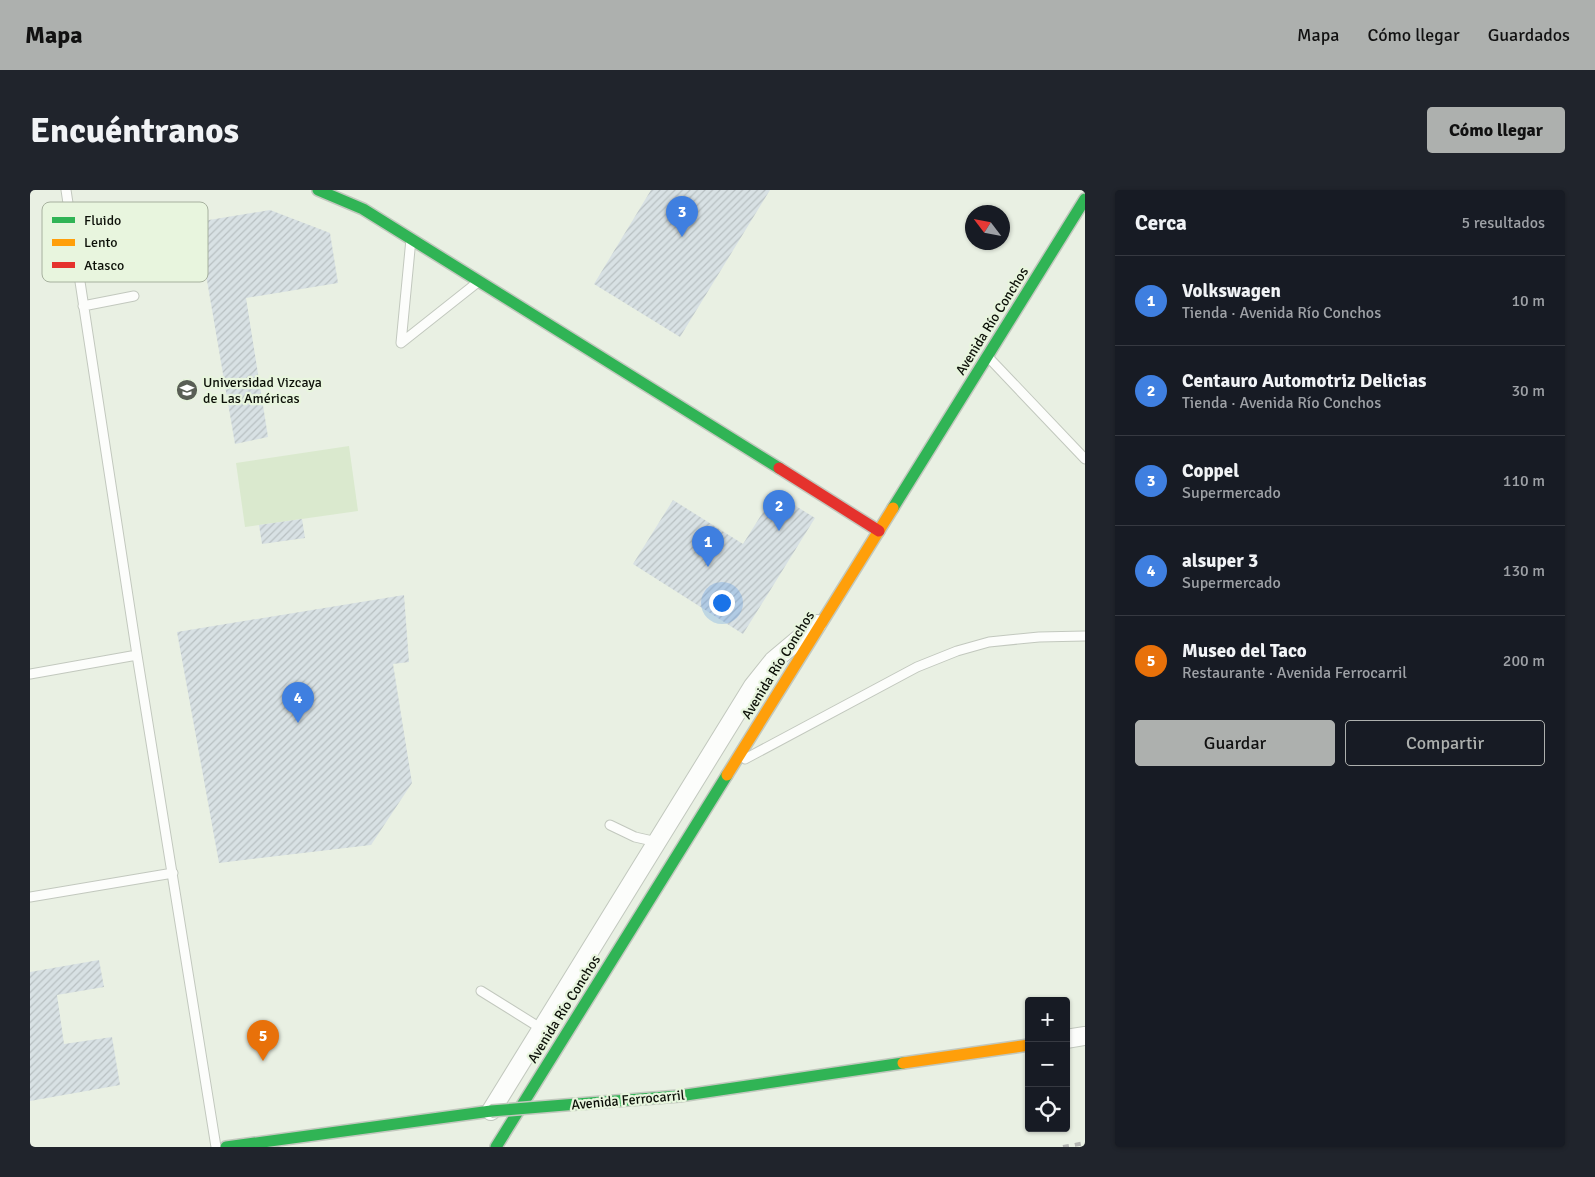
<!DOCTYPE html>
<html lang="es">
<meta charset="utf-8">
<style>
body{margin:0;font-family:Signika,sans-serif;background:#20242c;color:#f1f3f6}
.controls{position:absolute;right:15px;bottom:15px;display:grid;overflow:hidden;border-radius:5px;box-shadow:0 1px 4px #0004}
.controls button{width:45px;height:45px;display:grid;place-items:center;padding:0;border:0;border-bottom:1px solid #363941;background:#171b24;color:#f1f3f6;font:25px sans-serif}
.compass{position:absolute;left:935px;top:15px;width:45px;height:45px;border-radius:50%;background:#171b24;box-shadow:0 1px 4px #0004;rotate:302deg}
.you{position:absolute;left:691px;top:412px;width:18px;height:18px;margin:-12px;border:4px solid #fff;border-radius:50%;background:#1a73e8;box-shadow:0 0 0 8px #1a73e833}
.badge{display:grid;place-items:center;width:32px;height:32px;border-radius:50%;background:#adb0ae;color:#fff;font-size:16px;font-weight:700}
.pin{position:absolute;translate:-50% -41px;filter:drop-shadow(0 1px 2px #0008)}
.pin::after{content:'';position:absolute;top:26px;width:18px;height:15px;background:inherit;clip-path:polygon(0 0,100% 0,50% 100%)}
.list{margin:0;padding:0;list-style:none}
h2{display:flex;justify-content:space-between;align-items:center;height:65px;margin:0;padding:0 20px;font-size:21px}
h2 small{font-size:16px;font-weight:400;color:#9ea1a6}
.list li{display:grid;grid-template-columns:32px 1fr auto;gap:15px;align-items:center;box-sizing:border-box;height:90px;padding:0 20px;border-top:1px solid #363941}
.list b{display:block;font-size:19px;white-space:nowrap}
.list p{margin:0;font-size:16px;white-space:nowrap;color:#9ea1a6}
.list em{font-size:16px;font-style:normal;color:#9ea1a6}
.actions{display:flex;gap:10px;padding:15px 20px}
.actions a{flex:1;padding:11px 0;border:1px solid #adb0ae;border-radius:5px;text-align:center;font-size:18px;color:#adb0ae}
.actions .main{background:#adb0ae;color:#111}
.icon{flex:none;width:28px;height:28px;fill:none;stroke:currentColor;stroke-width:2;stroke-linecap:round;stroke-linejoin:round}
.map{position:relative;flex:none;width:1055px;height:957px;overflow:hidden;border-radius:5px}
header{display:flex;align-items:center;gap:30px;box-sizing:border-box;height:70px;padding:0 25px;background:#adb0ae;color:#111}
header strong{font-size:24px}
nav{display:flex;gap:28px;margin-inline-start:auto;font-size:18px}
.intro{display:flex;align-items:center;justify-content:space-between;box-sizing:border-box;height:120px;padding:0 30px}
h1{margin:0;font-size:35px}
.button{padding:12px 22px;border-radius:5px;background:#adb0ae;color:#111;font-size:18px;font-weight:700}
main{display:flex;gap:30px;padding:0 30px}
aside{flex:1;background:#171b24;border-radius:5px;box-shadow:0 1px 4px #0004}
.map>svg:first-child{display:block}
.pitch{fill:#dae9ce}
.building{fill:url(#building-hatch)}
.lines{fill:none;stroke-linecap:round;stroke-linejoin:round}
.lane-casing{stroke:#c2c8be;stroke-width:11}
.street-casing{stroke:#c2c8be;stroke-width:20}
.fast-casing{stroke:#c2c8be;stroke-width:14}
.slow-casing{stroke:#c2c8be;stroke-width:14}
.jam-casing{stroke:#c2c8be;stroke-width:14}
.lane{stroke:#fcfdfb;stroke-width:9}
.street{stroke:#fcfdfb;stroke-width:18}
.fast{stroke:#30b455;stroke-width:11}
.slow{stroke:#ff9f0a;stroke-width:11}
.jam{stroke:#e5322d;stroke-width:11}
.rail{stroke:#b3b5b2;stroke-width:4;stroke-dasharray:6 6;stroke-linecap:butt}
.fast-bridge-casing{stroke:#c2c8be;stroke-width:14;stroke-linecap:butt}
.fast-bridge{stroke:#30b455;stroke-width:11}
.labels{text-anchor:middle;dominant-baseline:central;stroke-width:4.5;stroke-linejoin:round;paint-order:stroke}
.street-label{font-size:14px;fill:#0c1008;stroke:#e8f5de}
.poi-label{font-size:14px;fill:#0c1008;stroke:#e8f5de;text-anchor:start}
.key{fill:#e8f5de;stroke:#a6b09e;stroke-width:1}
.key-label{font-size:14px;fill:#0c1008}
</style>
<header>
<strong>Mapa</strong>
<nav><a>Mapa</a><a>Cómo llegar</a><a>Guardados</a></nav>
</header>
<div class="intro"><h1>Encuéntranos</h1><a class="button">Cómo llegar</a></div>
<main>
<div class="map">
<svg width="1055" height="957" viewBox="0 0 1055 957">
<defs>
<pattern id="building-hatch" width="6" height="6" patternUnits="userSpaceOnUse" patternTransform="scale(1.25)"><rect width="6" height="6" fill="#d8e1e4"/><path d="M-1 1l2-2M0 6l6-6M5 7l2-2" fill="none" stroke="#b8c0c2"/></pattern>
</defs>
<rect width="100%" height="100%" fill="#e9f0e3"/>
<path class="pitch" d="M319,256L328,321L215,337L206,273Z"/>
<path class="building" d="M621,0H740L650,147L564,94Z
M240,20L300,43L308,93L216,108L238,247L205,254L167,32Z
M745,303L785,328L713,444L603,374L643,310L713,354Z
M272,329L275,348L232,354L229,335Z
M374,405L379,472L363,474L382,593L341,655L189,673L147,442Z
M69,770L74,797L27,805L34,854L82,847L90,895L0,911V782Z"/>
<g class="lines">
<g class="lane-casing">
<path id="lane" d="M36,0L107,465L186,957
M381,49L371,153L448,92
M53,116L104,106
M959,168L1055,269
M0,484L107,465
M715,569L887,477L927,461L959,452L1009,447L1055,446
M580,635L605,647L627,652
M0,707L143,683
M451,801L512,839"/>
</g>
<g class="street-casing">
<path id="street" d="M1036,849L1055,846
M461,921L723,496L743,471L787,434"/>
</g>
<g class="fast-casing">
<path id="fast" d="M288,0L333,19L749,278
M863,318L1055,9
M547,914L649,906L873,873
M196,957L461,921
M466,957L697,585"/>
</g>
<g class="slow-casing">
<path id="slow" d="M697,585L863,318
M873,873L999,855"/>
</g>
<g class="jam-casing">
<path id="jam" d="M749,278L849,341"/>
</g>
<use href="#lane" class="lane"/>
<use href="#street" class="street"/>
<use href="#fast" class="fast"/>
<use href="#slow" class="slow"/>
<use href="#jam" class="jam"/>
<path class="rail" d="M1033,957L1055,953"/>
<g class="fast-bridge-casing">
<path id="fast-bridge" d="M461,921L547,914"/>
</g>
<use href="#fast-bridge" class="fast-bridge"/>
</g>
<defs>
<g id="university-disc" transform="scale(1.125)"><circle r="9.5" fill="#595e55" stroke="#e8f5de"/><path d="M0-5L7-2L0 1L-7-2ZM-4 1L0 2.5L4 1V4Q0 6-4 4Z" fill="#fff"/></g>
</defs>
<g fill-rule="evenodd">
<use href="#university-disc" x="157" y="200"/>
</g>
<g class="labels">
<g class="street-label">
<text transform="translate(962 131) rotate(-58)">Avenida Río Conchos</text>
<text transform="translate(748 475) rotate(-58)">Avenida Río Conchos</text>
<text transform="translate(534 819) rotate(-58)">Avenida Río Conchos</text>
<text transform="translate(598 910) rotate(-5)">Avenida Ferrocarril</text>
</g>
<g class="poi-label">
<text x="173" y="192">Universidad Vizcaya<tspan x="173" dy="16">de Las Américas</tspan></text>
</g>
</g>
<rect x="12" y="12" width="166" height="80" rx="8" class="key"/>
<rect x="22" y="27" width="23" height="6" fill="#30b455"/>
<rect x="22" y="49" width="23" height="7" fill="#ff9f0a"/>
<rect x="22" y="72" width="23" height="6" fill="#e5322d"/>
<g class="key-label">
<text x="54" y="35">Fluido</text>
<text x="54" y="57">Lento</text>
<text x="54" y="80">Atasco</text>
</g>
</svg>
<div class="controls">
<button>+</button>
<button>−</button>
<button><svg class="icon" aria-label="locate" viewBox="0 0 24 24"><circle cx="12" cy="12" r="6"/><path d="M12 2v4M12 18v4M2 12h4M18 12h4"/></svg></button>
</div>
<svg class="compass" viewBox="-18 -18 36 36"><path d="M0-13l5 13h-10z" fill="#e53935"/><path d="M0 13l5-13h-10z" fill="#9ea1a6"/></svg>
<div class="you"></div>
<div class="pin badge" style="left:678px;top:377px;background:#3f7fe0">1</div>
<div class="pin badge" style="left:749px;top:341px;background:#3f7fe0">2</div>
<div class="pin badge" style="left:652px;top:47px;background:#3f7fe0">3</div>
<div class="pin badge" style="left:268px;top:533px;background:#3f7fe0">4</div>
<div class="pin badge" style="left:233px;top:871px;background:#e8710a">5</div>
</div>
<aside>
<h2>Cerca<small>5 resultados</small></h2>
<ul class="list">
<li><span class="badge" style="background:#3f7fe0">1</span><div><b>Volkswagen</b><p>Tienda · Avenida Río Conchos</p></div><em>10 m</em></li>
<li><span class="badge" style="background:#3f7fe0">2</span><div><b>Centauro Automotriz Delicias</b><p>Tienda · Avenida Río Conchos</p></div><em>30 m</em></li>
<li><span class="badge" style="background:#3f7fe0">3</span><div><b>Coppel</b><p>Supermercado</p></div><em>110 m</em></li>
<li><span class="badge" style="background:#3f7fe0">4</span><div><b>alsuper 3</b><p>Supermercado</p></div><em>130 m</em></li>
<li><span class="badge" style="background:#e8710a">5</span><div><b>Museo del Taco</b><p>Restaurante · Avenida Ferrocarril</p></div><em>200 m</em></li>
</ul>
<div class="actions"><a class="main">Guardar</a><a>Compartir</a></div>
</aside>
</main>
